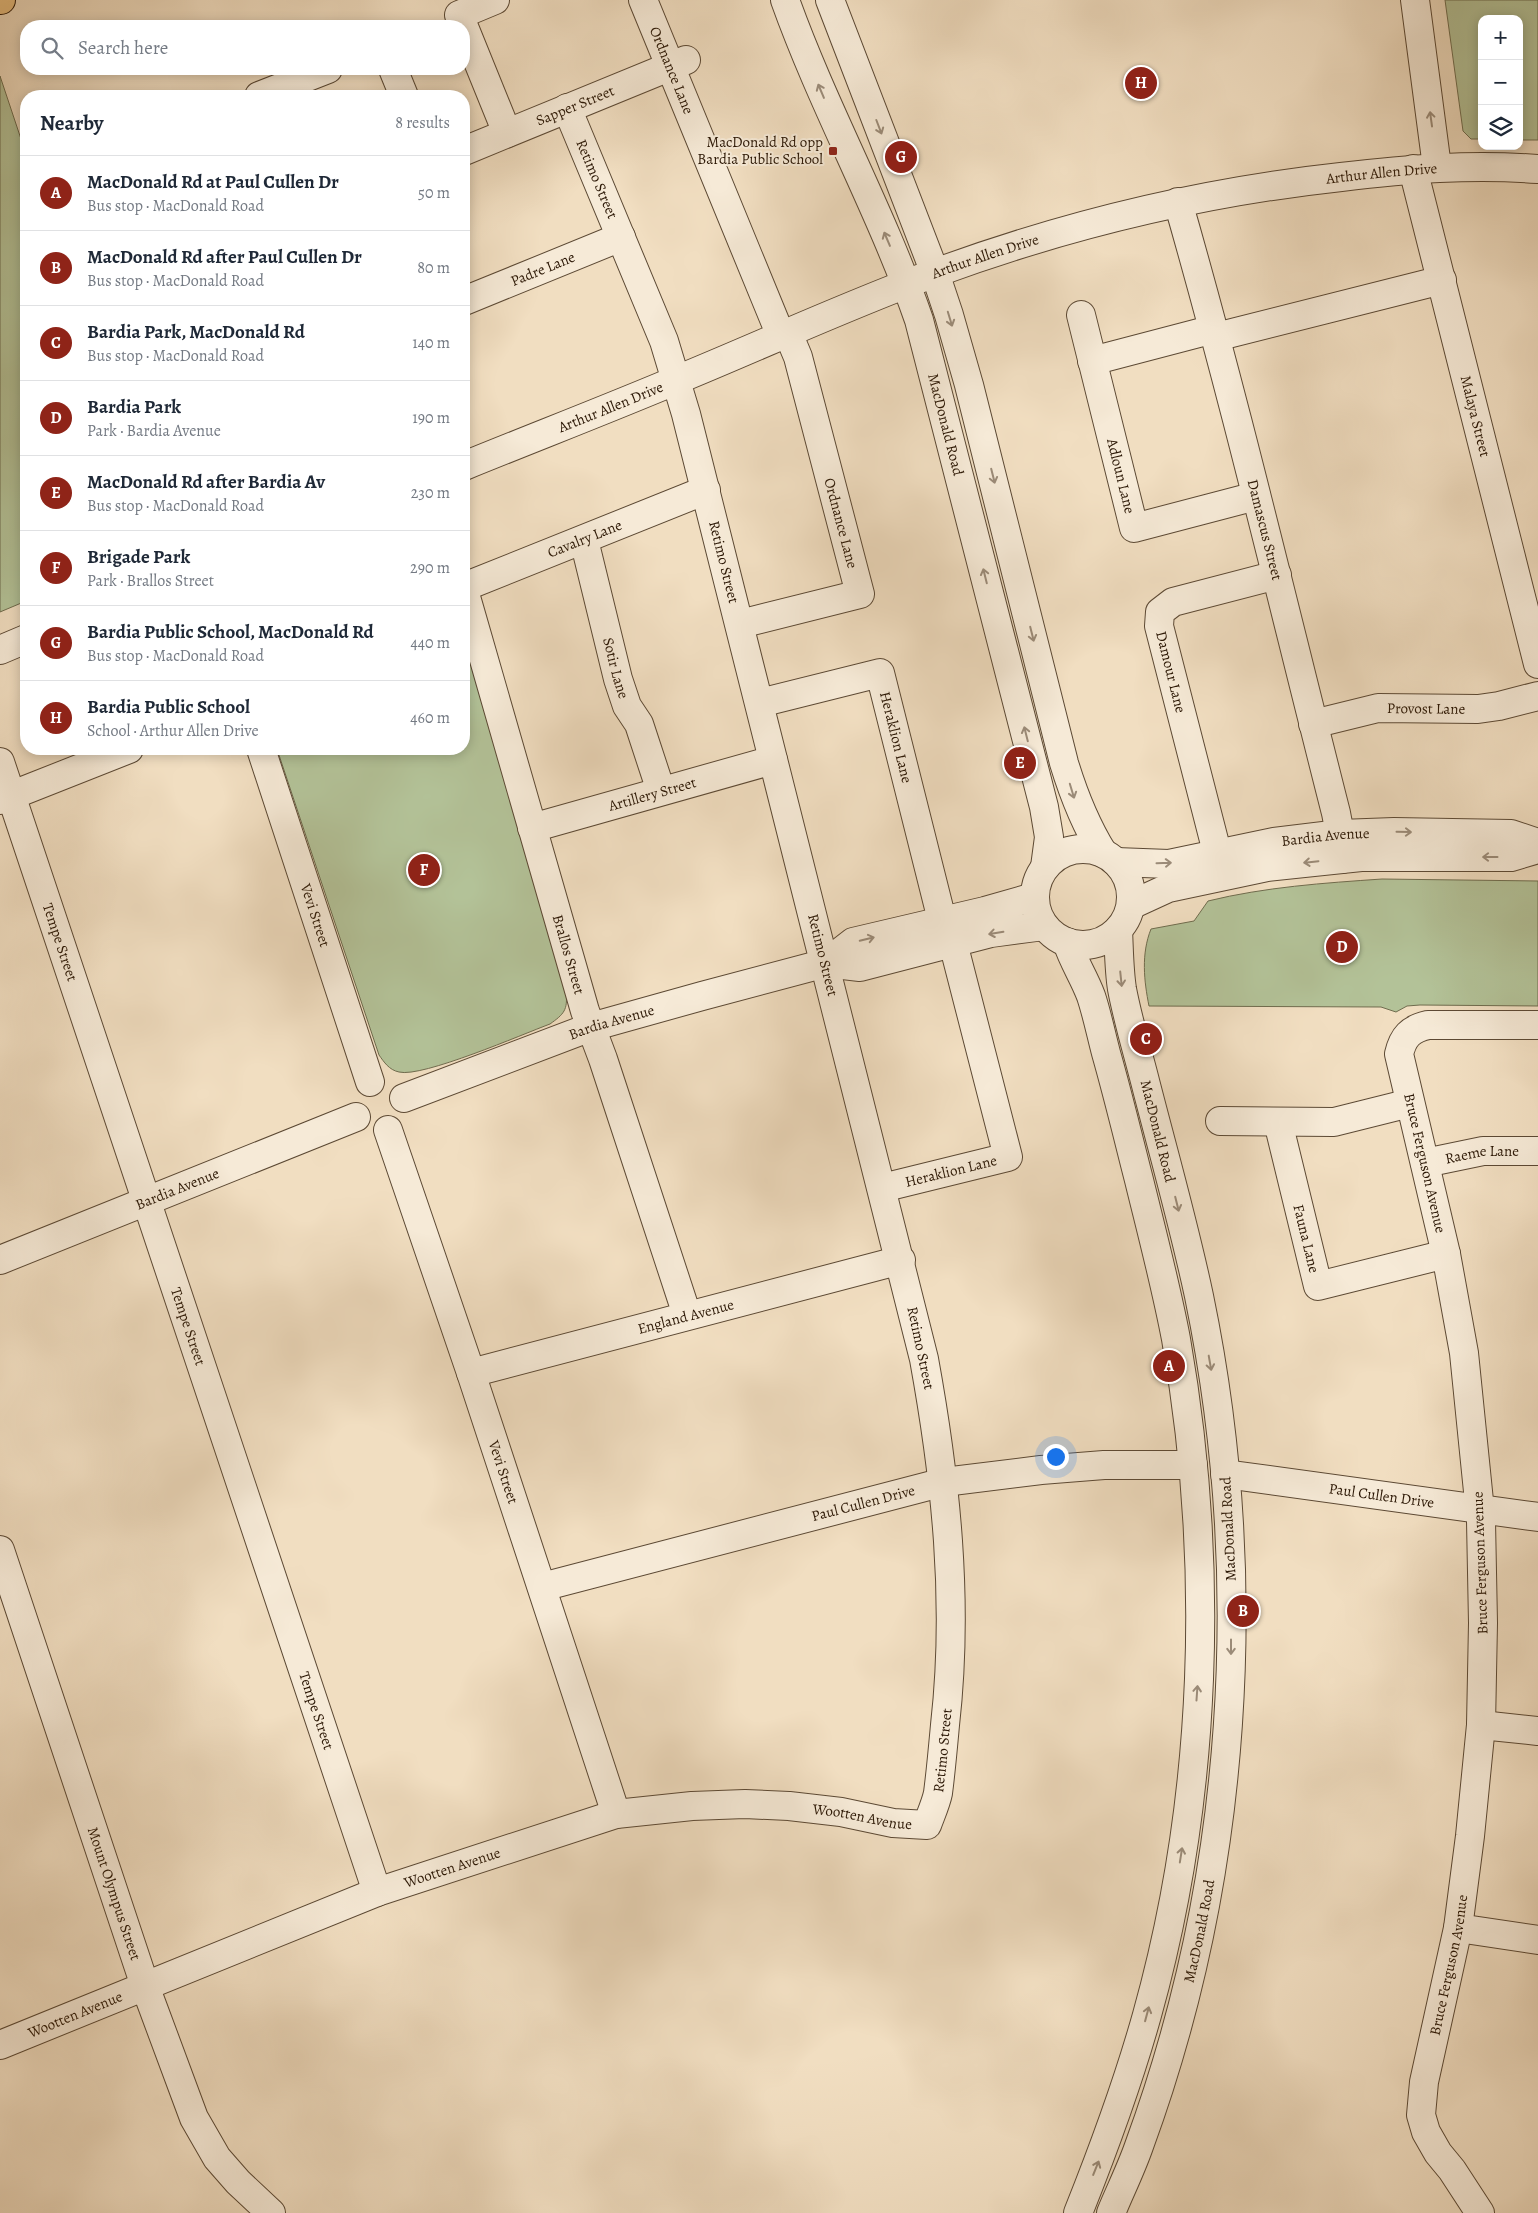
<!DOCTYPE html>
<meta charset="utf-8">
<style>
body{margin:0;font-family:Alegreya,serif;background:#f2f2f3;color:#1f2937}
.controls{position:absolute;right:15px;top:15px;display:grid;overflow:hidden;border-radius:10px;box-shadow:0 2px 12px #0003}
.controls button{width:45px;height:45px;display:grid;place-items:center;padding:0;border:0;border-bottom:1px solid #e0e1e3;background:#fff;color:#1f2937;font:25px sans-serif}
.you{position:absolute;left:1055px;top:1456px;width:18px;height:18px;margin:-12px;border:4px solid #fff;border-radius:50%;background:#1a73e8;box-shadow:0 0 0 8px #1a73e833}
.badge{display:grid;place-items:center;width:32px;height:32px;border-radius:50%;background:#8f2418;color:#fff;font-size:16px;font-weight:700}
.pin{position:absolute;translate:-50% -50%;border:2px solid #fff;box-shadow:0 1px 5px #0006}
.list{margin:0;padding:0;list-style:none}
h2{display:flex;justify-content:space-between;align-items:center;height:65px;margin:0;padding:0 20px;font-size:21px}
h2 small{font-size:16px;font-weight:400;color:#747a83}
.list li{display:grid;grid-template-columns:32px 1fr auto;gap:15px;align-items:center;box-sizing:border-box;height:75px;padding:0 20px;border-top:1px solid #e0e1e3}
.list b{display:block;font-size:19px;white-space:nowrap}
.list p{margin:0;font-size:16px;white-space:nowrap;color:#747a83}
.list em{font-size:16px;font-style:normal;color:#747a83}
.icon{flex:none;width:28px;height:28px;fill:none;stroke:currentColor;stroke-width:2;stroke-linecap:round;stroke-linejoin:round}
.map{position:relative;flex:none;width:1538px;height:2213px;overflow:hidden}
.search{position:absolute;background:#fff;box-shadow:0 2px 12px #0003;left:20px;top:20px;width:450px;height:55px;display:flex;align-items:center;gap:12px;box-sizing:border-box;padding:0 18px;border-radius:20px;color:#747a83;font-size:19px}
.panel{position:absolute;background:#fff;box-shadow:0 2px 12px #0003;left:20px;top:90px;width:450px;height:665px;border-radius:20px}
.map>svg:first-child{display:block}
.green{fill:#b3c298;stroke:#6f6c4e}
.lines{fill:none;stroke-linecap:round;stroke-linejoin:round}
.minor-casing{stroke:#5c4934;stroke-width:30}
.major-casing{stroke:#2b1705;stroke-width:30}
.minor{stroke:#f6ead7;stroke-width:28}
.major{stroke:#e8bf80;stroke-width:28}
.oneway{stroke:#9b8b78}
.poi-dot{fill:#8f2418;stroke:#f6ead7;stroke-width:2}
.labels{text-anchor:middle;dominant-baseline:central;stroke-width:4;stroke-linejoin:round;paint-order:stroke}
.street-label{font-size:15px;fill:#2b1705;stroke:#f6ead7}
.poi-label{font-size:15px;fill:#2b1705;stroke:#f6ead7;text-anchor:end}
</style>
<div class="map">
<svg width="1538" height="2213" viewBox="0 0 1538 2213">
<rect width="100%" height="100%" fill="#f1dec1"/>
<filter id="stains"><feTurbulence type="fractalNoise" baseFrequency=".004" numOctaves="4"/><feColorMatrix values="0 0 0 0 .2 0 0 0 0 .09 0 0 0 0 .02 0 0 0 .5 -.17"/></filter>
<radialGradient id="worn" r=".72"><stop offset=".6" stop-color="#630" stop-opacity="0"/><stop offset="1" stop-color="#630" stop-opacity=".3"/></radialGradient>
<path class="green" d="M1445,0H1538V140H1519V19H1482V139H1471L1463,131Z
M0,76L26,154V601L0,612Z
M464,638L566,992C568,1010 564,1014 550,1024C523,1034 422,1078 399,1072C389,1070 384,1062 379,1055L277,749H464Z
M1382,879L1538,881V1006L1420,1005L1407,1006L1396,1012L1381,1007L1149,1006C1144,981 1141,954 1151,929L1194,921L1208,901C1265,887 1324,883 1382,879Z"/>
<g class="lines">
<g class="minor-casing">
<g id="minor">
<path id="s1" d="M643,0L781,336"/>
<path id="s2" d="M785,0C824,109 881,210 919,320L1044,807L1049,837L1045,867"/>
<path d="M830,0L935,273L949,315L969,385L1064,763C1074,796 1085,824 1103,853"/>
<path d="M1415,0L1437,167"/>
<path d="M463,26L459,15L495,0"/>
<path d="M464,27L507,133"/>
<path d="M393,69L404,96"/>
<path d="M259,96L328,69"/>
<path id="s3" d="M464,151L686,60"/>
<path id="s4" d="M1413,169L1538,664"/>
<path id="s5" d="M1178,202C1236,404 1284,609 1336,813L1340,834L1342,859"/>
<path id="s6" d="M464,301L621,237"/>
<path id="s7" d="M1081,315L1134,528L1256,496"/>
<path d="M1216,337L1442,280"/>
<path d="M1092,361L1214,329"/>
<path id="s8" d="M464,466C535,437 608,409 679,379C764,344 848,305 935,273C1066,225 1202,192 1341,177C1408,169 1470,164 1538,169"/>
<path id="s9" d="M584,540L618,679L627,706L639,724L661,791"/>
<path id="s10" d="M464,587L706,490"/>
<path id="s11" d="M464,590L585,1011L603,1059L687,1315"/>
<path d="M740,624L860,594L798,357L788,333"/>
<path d="M0,650L26,639"/>
<path id="s12" d="M760,703L880,673L942,920"/>
<path id="s13" d="M1313,724L1378,708L1478,709L1499,706L1538,696"/>
<path id="s14" d="M261,749L370,1082"/>
<path id="s15" d="M0,762L377,1892"/>
<path d="M0,800L129,749"/>
<path id="s16" d="M532,828L773,760"/>
<circle cx="1083" cy="897" r="48"/>
<path d="M1217,852L1159,626L1160,612L1173,602L1277,575"/>
<path id="s17" d="M1116,862L1169,864L1274,842L1340,834L1394,832L1511,834L1538,843"/>
<path d="M1131,905L1168,888L1267,867L1361,857H1511L1538,849"/>
<path d="M1067,942C1073,961 1084,977 1091,996C1097,1014 1101,1034 1106,1053C1118,1095 1128,1137 1139,1180C1152,1233 1166,1286 1176,1339C1215,1562 1208,1797 1147,2015C1128,2083 1104,2148 1078,2213"/>
<path d="M826,963L853,942L985,911L1034,897"/>
<path id="s18" d="M404,1098L591,1027L702,996L826,963L860,967L991,933L1044,926"/>
<path d="M1220,1121L1334,1122L1410,1103"/>
<path id="s19" d="M1278,1122L1318,1286L1446,1254"/>
<path id="s20" d="M388,1130L471,1373L616,1814"/>
<path id="s21" d="M1425,1163L1483,1151H1538"/>
<path id="s22" d="M882,1188L1008,1157L953,943"/>
<path id="s23" d="M0,1260L356,1117"/>
<path id="s24" d="M471,1373L901,1260"/>
<path id="s25" d="M1225,1474L1538,1517"/>
<path id="s26" d="M0,1550L145,1986L194,2118L217,2158L238,2182L271,2213"/>
<path id="s27" d="M542,1587L944,1482L1041,1470L1104,1465H1193"/>
<path d="M1481,1725L1538,1731"/>
<path d="M1458,1928L1538,1940"/>
<path id="s28" d="M0,2045L377,1892L616,1814L692,1806L745,1804L789,1806L841,1812L893,1823L927,1825C931,1814 936,1803 938,1793C941,1770 943,1747 945,1725C959,1602 946,1480 924,1359L686,414L664,341L567,108"/>
<path id="s29" d="M1111,2213C1120,2191 1131,2169 1139,2146C1238,1876 1257,1577 1199,1296C1184,1225 1164,1155 1146,1085C1138,1053 1128,1021 1122,989C1119,970 1119,949 1118,930"/>
<path id="s30" d="M1480,2213L1452,2170L1438,2153L1426,2132L1421,2115L1424,2082L1458,1928L1470,1836L1481,1725L1483,1623L1481,1521L1464,1353L1446,1254L1399,1054C1403,1037 1410,1029 1428,1025H1538"/>
</g>
</g>
<g class="major-casing">
<path id="major" d="M0,0H1"/>
</g>
<use href="#minor" class="minor"/>
<use href="#major" class="major"/>
</g>
<defs><path id="oneway-shaft" d="M-6 0H5M1.5-3L5.5 0L1.5 3" fill="none" stroke-width="1.6" stroke-linecap="round" stroke-linejoin="round" transform="scale(1.25)"/></defs>
<g class="oneway">
<use href="#oneway-shaft" transform="translate(821 91) rotate(-113)"/>
<use href="#oneway-shaft" transform="translate(1431 119) rotate(-98)"/>
<use href="#oneway-shaft" transform="translate(879 127) rotate(69)"/>
<use href="#oneway-shaft" transform="translate(887 239) rotate(-113)"/>
<use href="#oneway-shaft" transform="translate(950 319) rotate(73)"/>
<use href="#oneway-shaft" transform="translate(993 476) rotate(76)"/>
<use href="#oneway-shaft" transform="translate(985 576) rotate(-104)"/>
<use href="#oneway-shaft" transform="translate(1032 634) rotate(76)"/>
<use href="#oneway-shaft" transform="translate(1026 734) rotate(-104)"/>
<use href="#oneway-shaft" transform="translate(1072 791) rotate(73)"/>
<use href="#oneway-shaft" transform="translate(1404 832) rotate(1)"/>
<use href="#oneway-shaft" transform="translate(1490 857) rotate(-180)"/>
<use href="#oneway-shaft" transform="translate(1311 862) rotate(174)"/>
<use href="#oneway-shaft" transform="translate(1164 863) rotate(-2)"/>
<use href="#oneway-shaft" transform="translate(996 933) rotate(171)"/>
<use href="#oneway-shaft" transform="translate(867 939) rotate(-14)"/>
<use href="#oneway-shaft" transform="translate(1121 979) rotate(84)"/>
<use href="#oneway-shaft" transform="translate(1177 1204) rotate(76)"/>
<use href="#oneway-shaft" transform="translate(1210 1363) rotate(80)"/>
<use href="#oneway-shaft" transform="translate(1231 1647) rotate(90)"/>
<use href="#oneway-shaft" transform="translate(1197 1693) rotate(-86)"/>
<use href="#oneway-shaft" transform="translate(1181 1855) rotate(-81)"/>
<use href="#oneway-shaft" transform="translate(1147 2014) rotate(-75)"/>
<use href="#oneway-shaft" transform="translate(1096 2168) rotate(-68)"/>
</g>
<rect class="poi-dot" x="828" y="146" width="10" height="10" rx="2.5"/>
<g class="labels">
<g class="street-label">
<text stroke="none"><textPath href="#s1" startOffset="76">Ordnance Lane</textPath></text>
<text stroke="none"><textPath href="#s3" startOffset="120">Sapper Street</textPath></text>
<text stroke="none"><textPath href="#s8" startOffset="968">Arthur Allen Drive</textPath></text>
<text transform="translate(597 179) rotate(67)">Retimo Street</text>
<text stroke="none"><textPath href="#s8" startOffset="562">Arthur Allen Drive</textPath></text>
<text stroke="none"><textPath href="#s6" startOffset="85">Padre Lane</textPath></text>
<text stroke="none"><textPath href="#s8" startOffset="158">Arthur Allen Drive</textPath></text>
<text stroke="none"><textPath href="#s4" startOffset="255">Malaya Street</textPath></text>
<text stroke="none"><textPath href="#s2" startOffset="455">MacDonald Road</textPath></text>
<text stroke="none"><textPath href="#s7" startOffset="166">Adloun Lane</textPath></text>
<text transform="translate(841 523) rotate(75)">Ordnance Lane</text>
<text stroke="none"><textPath href="#s5" startOffset="339">Damascus Street</textPath></text>
<text stroke="none"><textPath href="#s10" startOffset="130">Cavalry Lane</textPath></text>
<text transform="translate(724 562) rotate(76)">Retimo Street</text>
<text stroke="none"><textPath href="#s9" startOffset="132">Sotir Lane</textPath></text>
<text transform="translate(1171 672) rotate(76)">Damour Lane</text>
<text stroke="none"><textPath href="#s13" startOffset="115">Provost Lane</textPath></text>
<text stroke="none"><textPath href="#s12" startOffset="190">Heraklion Lane</textPath></text>
<text stroke="none"><textPath href="#s16" startOffset="125">Artillery Street</textPath></text>
<text stroke="none"><textPath href="#s17" startOffset="212">Bardia Avenue</textPath></text>
<text stroke="none"><textPath href="#s14" startOffset="175">Vevi Street</textPath></text>
<text stroke="none"><textPath href="#s15" startOffset="190">Tempe Street</textPath></text>
<text stroke="none"><textPath href="#s11" startOffset="379">Brallos Street</textPath></text>
<text transform="translate(823 955) rotate(76)">Retimo Street</text>
<text stroke="none"><textPath href="#s18" startOffset="221">Bardia Avenue</textPath></text>
<text transform="translate(1158 1131) rotate(76)">MacDonald Road</text>
<text stroke="none"><textPath href="#s21" startOffset="58">Raeme Lane</textPath></text>
<text transform="translate(1425 1163) rotate(77)">Bruce Ferguson Avenue</text>
<text stroke="none"><textPath href="#s22" startOffset="71">Heraklion Lane</textPath></text>
<text stroke="none"><textPath href="#s23" startOffset="191">Bardia Avenue</textPath></text>
<text stroke="none"><textPath href="#s19" startOffset="120">Fauna Lane</textPath></text>
<text stroke="none"><textPath href="#s24" startOffset="222">England Avenue</textPath></text>
<text stroke="none"><textPath href="#s15" startOffset="595">Tempe Street</textPath></text>
<text transform="translate(921 1348) rotate(78)">Retimo Street</text>
<text stroke="none"><textPath href="#s20" startOffset="361">Vevi Street</textPath></text>
<text stroke="none"><textPath href="#s25" startOffset="158">Paul Cullen Drive</textPath></text>
<text stroke="none"><textPath href="#s27" startOffset="332">Paul Cullen Drive</textPath></text>
<text transform="translate(1228 1529) rotate(-93)">MacDonald Road</text>
<text transform="translate(1480 1563) rotate(-92)">Bruce Ferguson Avenue</text>
<text stroke="none"><textPath href="#s15" startOffset="1000">Tempe Street</textPath></text>
<text stroke="none"><textPath href="#s28" startOffset="1048">Retimo Street</textPath></text>
<text stroke="none"><textPath href="#s28" startOffset="906">Wootten Avenue</textPath></text>
<text stroke="none"><textPath href="#s28" startOffset="486">Wootten Avenue</textPath></text>
<text stroke="none"><textPath href="#s26" startOffset="362">Mount Olympus Street</textPath></text>
<text stroke="none"><textPath href="#s29" startOffset="296">MacDonald Road</textPath></text>
<text stroke="none"><textPath href="#s30" startOffset="268">Bruce Ferguson Avenue</textPath></text>
<text stroke="none"><textPath href="#s28" startOffset="81">Wootten Avenue</textPath></text>
</g>
<g class="poi-label">
<text x="823" y="142">MacDonald Rd opp<tspan x="823" dy="17">Bardia Public School</tspan></text>
</g>
</g>
<rect width="100%" height="100%" filter="url(#stains)"/>
<rect width="100%" height="100%" fill="url(#worn)"/>
</svg>
<div class="controls">
<button>+</button>
<button>−</button>
<button><svg class="icon" aria-label="layers" viewBox="0 0 24 24"><path d="M12 4l9 5-9 5-9-5zM3 14l9 5 9-5"/></svg></button>
</div>
<div class="you"></div>
<div class="pin badge" style="left:1169px;top:1366px">A</div>
<div class="pin badge" style="left:1243px;top:1611px">B</div>
<div class="pin badge" style="left:1146px;top:1039px">C</div>
<div class="pin badge" style="left:1342px;top:947px">D</div>
<div class="pin badge" style="left:1020px;top:763px">E</div>
<div class="pin badge" style="left:424px;top:870px">F</div>
<div class="pin badge" style="left:901px;top:157px">G</div>
<div class="pin badge" style="left:1141px;top:83px">H</div>
<div class="search"><svg class="icon" aria-label="search" viewBox="0 0 24 24"><circle cx="10" cy="10" r="6"/><path d="M15 15l6 6"/></svg>Search here</div>
<section class="panel">
<h2>Nearby<small>8 results</small></h2>
<ul class="list">
<li><span class="badge">A</span><div><b>MacDonald Rd at Paul Cullen Dr</b><p>Bus stop · MacDonald Road</p></div><em>50 m</em></li>
<li><span class="badge">B</span><div><b>MacDonald Rd after Paul Cullen Dr</b><p>Bus stop · MacDonald Road</p></div><em>80 m</em></li>
<li><span class="badge">C</span><div><b>Bardia Park, MacDonald Rd</b><p>Bus stop · MacDonald Road</p></div><em>140 m</em></li>
<li><span class="badge">D</span><div><b>Bardia Park</b><p>Park · Bardia Avenue</p></div><em>190 m</em></li>
<li><span class="badge">E</span><div><b>MacDonald Rd after Bardia Av</b><p>Bus stop · MacDonald Road</p></div><em>230 m</em></li>
<li><span class="badge">F</span><div><b>Brigade Park</b><p>Park · Brallos Street</p></div><em>290 m</em></li>
<li><span class="badge">G</span><div><b>Bardia Public School, MacDonald Rd</b><p>Bus stop · MacDonald Road</p></div><em>440 m</em></li>
<li><span class="badge">H</span><div><b>Bardia Public School</b><p>School · Arthur Allen Drive</p></div><em>460 m</em></li>
</ul>
</section>
</div>
